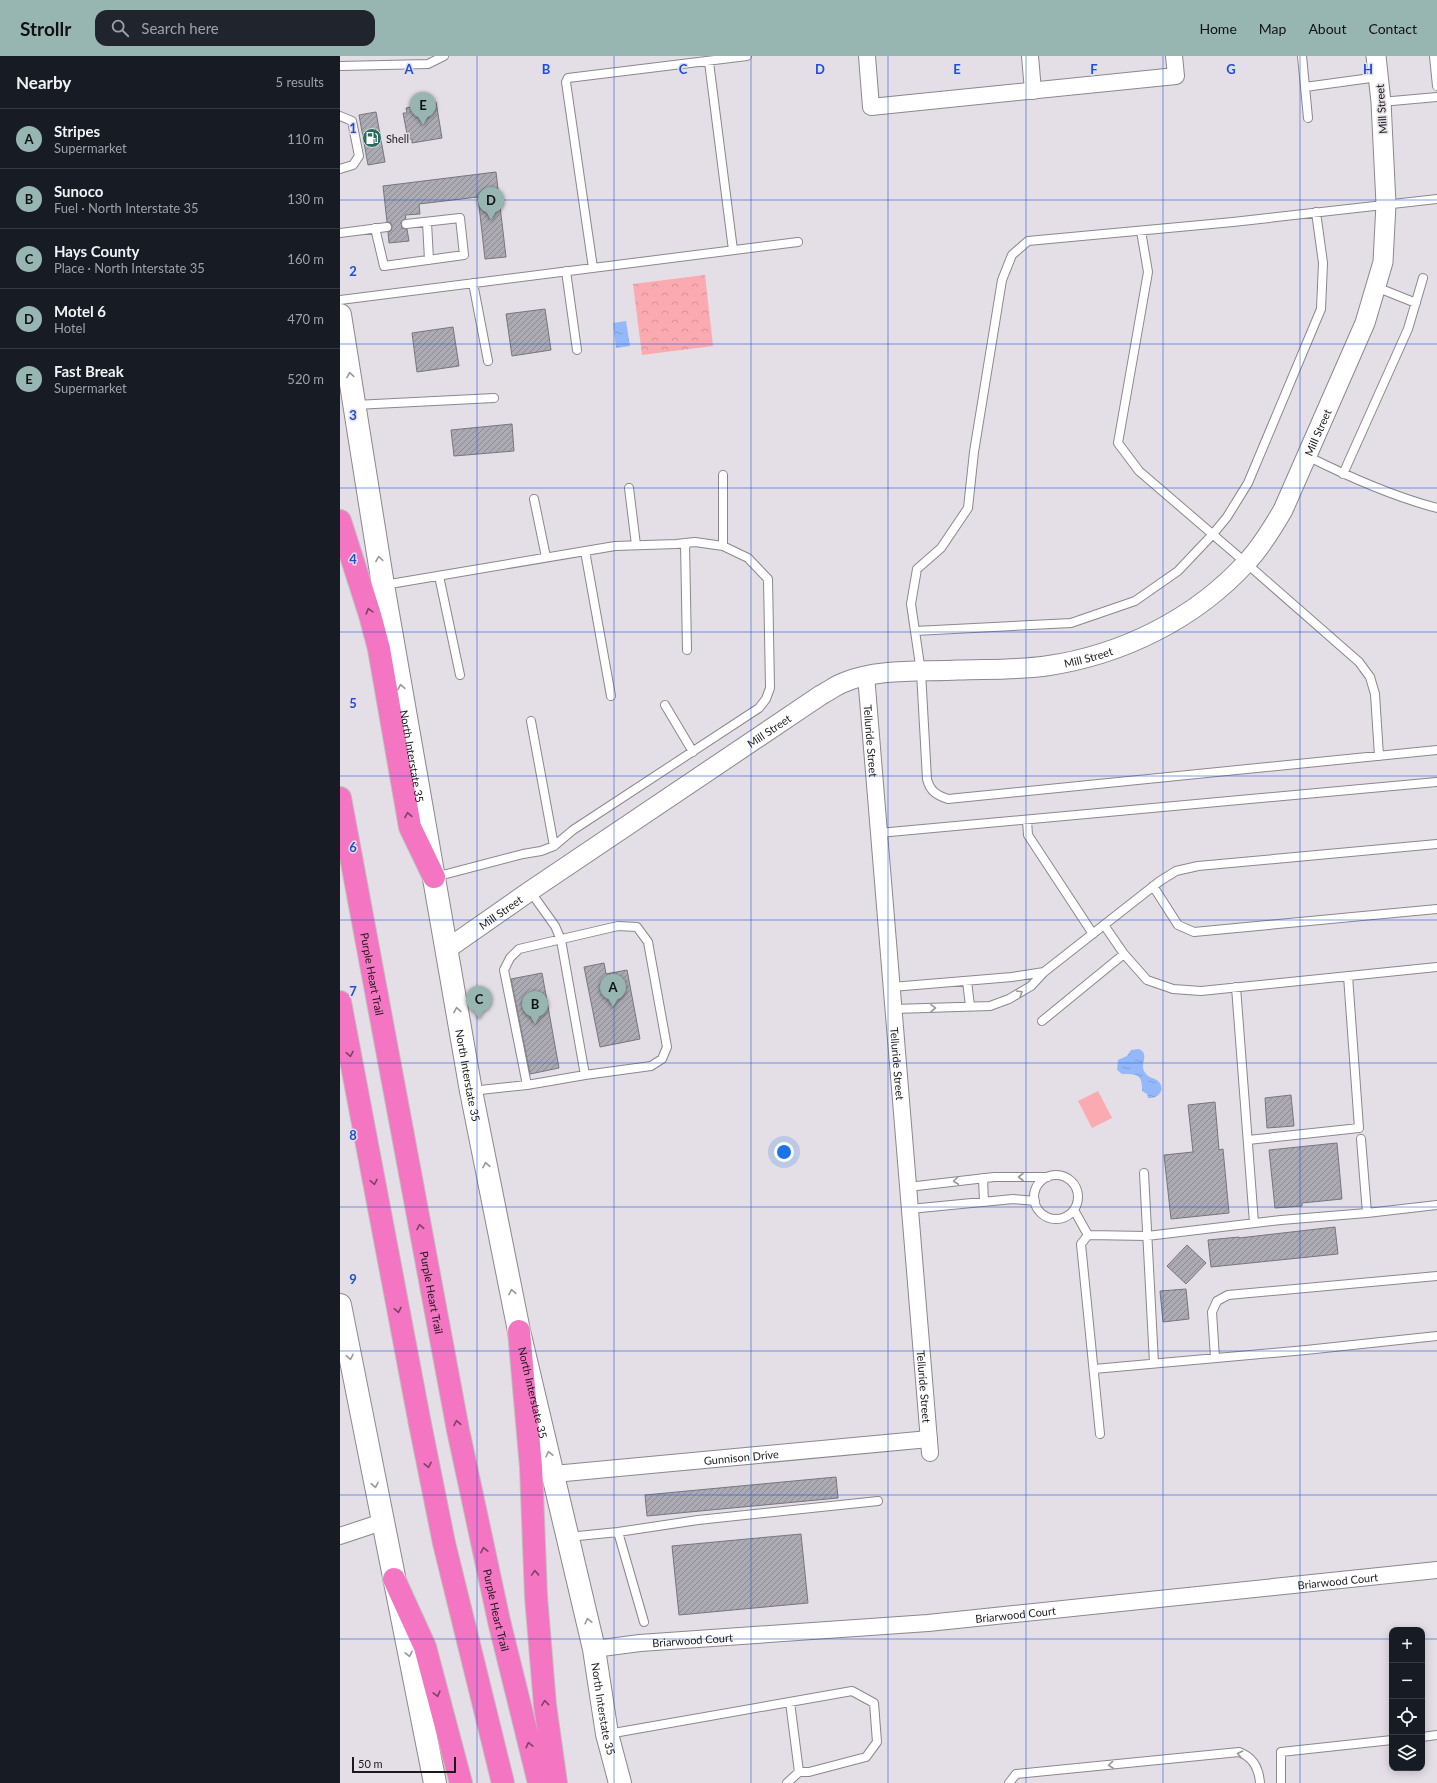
<!DOCTYPE html>
<meta charset="utf-8">
<style>
body{margin:0;font-family:Lato,sans-serif;background:#20242c;color:#f1f3f6}
.controls{position:absolute;right:12px;bottom:12px;display:grid;overflow:hidden;border-radius:8px;box-shadow:0 2px 10px #0003}
.controls button{width:36px;height:36px;display:grid;place-items:center;padding:0;border:0;border-bottom:1px solid #363941;background:#171b24;color:#f1f3f6;font:20px sans-serif}
.scale{position:absolute;left:12px;bottom:10px;width:104px;box-sizing:border-box;padding-left:4px;border:2px solid #1b191b;border-top:0;font-size:11px;line-height:14px;white-space:nowrap;color:#1b191b;-webkit-text-stroke:3px #e4dee6;paint-order:stroke}
.you{position:absolute;left:444px;top:1096px;width:14px;height:14px;margin:-10px;border:3px solid #fff;border-radius:50%;background:#1a73e8;box-shadow:0 0 0 6px #1a73e833}
.badge{display:grid;place-items:center;width:26px;height:26px;border-radius:50%;background:#97b6b2;color:#111;font-size:13px;font-weight:700}
.pin{position:absolute;translate:-50% -33px;filter:drop-shadow(0 1px 2px #0008)}
.pin::after{content:'';position:absolute;top:21px;width:14px;height:12px;background:inherit;clip-path:polygon(0 0,100% 0,50% 100%)}
.list{margin:0;padding:0;list-style:none}
h2{display:flex;justify-content:space-between;align-items:center;height:52px;margin:0;padding:0 16px;font-size:17px}
h2 small{font-size:13px;font-weight:400;color:#9ea1a6}
.list li{display:grid;grid-template-columns:26px 1fr auto;gap:12px;align-items:center;box-sizing:border-box;height:60px;padding:0 16px;border-top:1px solid #363941}
.list b{display:block;font-size:15px;white-space:nowrap}
.list p{margin:0;font-size:13px;white-space:nowrap;color:#9ea1a6}
.list em{font-size:13px;font-style:normal;color:#9ea1a6}
.icon{flex:none;width:22px;height:22px;fill:none;stroke:currentColor;stroke-width:2;stroke-linecap:round;stroke-linejoin:round}
.map{position:relative;flex:none;width:1097px;height:1727px;overflow:hidden}
header{display:flex;align-items:center;gap:24px;box-sizing:border-box;height:56px;padding:0 20px;background:#97b6b2;color:#111}
header strong{font-size:19px}
nav{display:flex;gap:22px;margin-inline-start:auto;font-size:14px}
.search{width:280px;height:36px;background:#20242c;display:flex;align-items:center;gap:10px;box-sizing:border-box;padding:0 14px;border-radius:12px;color:#9ea1a6;font-size:15px}
main{display:flex}
aside{flex:1;background:#171b24}
.map>svg:first-child{display:block}
.grass{fill:#fcaab2}
.park{fill:url(#park-crowns)}
.water{fill:url(#water-ripples)}
.building{fill:url(#building-hatch);stroke:#77767e}
.lines{fill:none;stroke-linecap:round;stroke-linejoin:round}
.service-casing{stroke:#8c878e;stroke-width:10}
.minor-casing{stroke:#8c878e;stroke-width:18}
.tertiary-casing{stroke:#8c878e;stroke-width:21}
.secondary-casing{stroke:#8c878e;stroke-width:24}
.motorway-casing{stroke:#bfbfbf;stroke-width:24}
.service{stroke:#fff;stroke-width:8}
.minor{stroke:#fff;stroke-width:16}
.tertiary{stroke:#fff;stroke-width:19}
.secondary{stroke:#fff;stroke-width:22}
.motorway{stroke:#f476c2;stroke-width:22}
.oneway{stroke:#989898}
.oneway2{stroke:#7d4366}
.grid{fill:none;stroke:#1d4ed8;stroke-width:1;stroke-opacity:0.55}
.labels{text-anchor:middle;dominant-baseline:central;stroke-width:3;stroke-linejoin:round;paint-order:stroke}
.street-label{font-size:11px;fill:#1b191b;stroke:#e4dee6}
.poi-label{font-size:11px;fill:#1b191b;stroke:#e4dee6;text-anchor:start}
.grid-label{font-size:13px;text-anchor:middle;font-weight:bold;fill:#1d4ed8;stroke:#e4dee6;stroke-width:3;stroke-linejoin:round;paint-order:stroke}
</style>
<header>
<strong>Strollr</strong>
<div class="search"><svg class="icon" aria-label="search" viewBox="0 0 24 24"><circle cx="10" cy="10" r="6"/><path d="M15 15l6 6"/></svg>Search here</div>
<nav><a>Home</a><a>Map</a><a>About</a><a>Contact</a></nav>
</header>
<main>
<aside>
<h2>Nearby<small>5 results</small></h2>
<ul class="list">
<li><span class="badge">A</span><div><b>Stripes</b><p>Supermarket</p></div><em>110 m</em></li>
<li><span class="badge">B</span><div><b>Sunoco</b><p>Fuel · North Interstate 35</p></div><em>130 m</em></li>
<li><span class="badge">C</span><div><b>Hays County</b><p>Place · North Interstate 35</p></div><em>160 m</em></li>
<li><span class="badge">D</span><div><b>Motel 6</b><p>Hotel</p></div><em>470 m</em></li>
<li><span class="badge">E</span><div><b>Fast Break</b><p>Supermarket</p></div><em>520 m</em></li>
</ul>
</aside>
<div class="map">
<svg width="1097" height="1727" viewBox="0 0 1097 1727">
<defs>
<pattern id="park-crowns" width="20" height="18" patternUnits="userSpaceOnUse"><rect width="20" height="18" fill="#fcaab2"/><path d="M2 6a3 3 0 1 1 6 0M12 15a3 3 0 1 1 6 0" fill="none" stroke="#d79298"/></pattern>
<pattern id="water-ripples" width="26" height="14" patternUnits="userSpaceOnUse"><rect width="26" height="14" fill="#94b9fa"/><path d="M2 4q2-2 4 0t4 0M15 11q2-2 4 0t4 0" fill="none" stroke="#7f9ed6"/></pattern>
<pattern id="building-hatch" width="6" height="6" patternUnits="userSpaceOnUse"><rect width="6" height="6" fill="#acabb4"/><path d="M-1 1l2-2M0 6l6-6M5 7l2-2" fill="none" stroke="#8b8a92"/></pattern>
</defs>
<rect width="100%" height="100%" fill="#e4dee6"/>
<path class="grass" d="M758,1035L772,1062L752,1072L738,1045Z"/>
<path class="park" d="M365,219L373,290L302,299L293,228Z"/>
<path class="water" d="M286,265L290,290L276,292L273,267Z
M799,993C810,998 800,1007 804,1015C808,1023 815,1021 819,1026C826,1035 817,1043 808,1042L807,1038L802,1035C803,1018 796,1018 782,1018L777,1014L778,1004L787,1000L791,994Z"/>
<path class="building" d="M96,46L102,82L72,87V83H68L63,57H67L66,52Z
M36,56L45,106L28,109L19,59Z
M156,116L166,201L145,203L138,141L79,148L80,158L65,159L66,162L61,166L62,172L67,173L69,185L49,187L48,176L51,175L52,171L51,167L47,166L43,130Z
M205,253L211,294L172,300L166,258Z
M113,271L119,310L77,316L72,277Z
M172,368L174,395L114,400L111,374Z
M264,907L266,918L287,914L300,983L260,991L244,911Z
M202,917L219,1012L190,1018L171,923Z
M951,1039L954,1070L927,1072L925,1042Z
M875,1046L879,1094L883,1093L889,1157L831,1163L824,1099L853,1096L848,1049Z
M997,1087L1002,1143L962,1147V1150L935,1152L929,1094Z
M995,1171L998,1198L871,1211L868,1184L899,1181V1182Z
M847,1189L866,1207L846,1228L827,1210Z
M846,1233L849,1263L823,1266L820,1235Z
M496,1421L498,1442L307,1460L305,1439Z
M461,1478L468,1547L339,1559L332,1490Z"/>
<g class="lines">
<g class="service-casing">
<path id="service" d="M962,0L965,31
M1094,0L1097,30
M369,6L393,194
M0,10L88,8L104,0
M1041,46L1097,41
M0,60L12,65L19,100L13,109L0,113
M968,62L965,31L1038,21
M1097,143L893,166L688,185L672,199L662,224L634,396L628,452L601,492L577,513L571,548L581,616L587,723C590,735 596,739 608,743L1097,694
M87,166L89,204
M35,172L44,210L124,199L120,162L66,168
M801,175L808,216L778,387L799,415L906,507L1019,606L1030,621L1035,638L1039,700
M0,177L47,171
M253,212L226,26L228,22L407,0
M226,215L237,294
M133,227L148,305
M1036,231L1076,247
M0,244L458,186
M15,349L154,342
M967,400C1009,421 1051,440 1097,452
M1003,418L1068,273L1083,222
M383,419V490
M289,432L296,489
M194,443L206,501
M345,487L347,594
M245,495L271,640
M99,520L120,619
M44,529L275,490L336,488L355,486L383,490L408,502L428,523L430,632L426,643L419,652L233,774L214,790L201,795L183,798L95,821
M575,575L731,567L795,545L838,515L873,478L887,461L908,427L981,253L983,207L976,156
M325,649L353,696
M191,665L214,790
M687,764L688,779L753,878
M539,777L1097,726
M813,830L838,869L854,876L1097,853
M190,835L215,870L221,884L245,1019
M764,869L784,898L807,924L833,933L861,935L1097,911
M627,925L630,950
M552,931L672,921L704,916
M896,931L914,1167
M554,953L650,950L669,943L691,930L704,916L820,825L836,815L858,810L1097,788
M702,965L784,898
M131,1035L187,1029L245,1019L311,1010L322,1003L327,991L308,886L297,871L278,870L179,893L170,902L164,914L187,1029
M1021,1083L1027,1157
M908,1084L1019,1072L1008,920
M804,1117L814,1307
M694 1141a22 22 0 1 1 44 0a22 22 0 1 1-44 0Z
M643,1122L644,1146
M568,1131L654,1121H708
M570,1153L673,1143L695,1145
M734,1154L748,1179
M875,1302L872,1256L877,1245L888,1239L1097,1220
M754,1313L966,1294L1097,1280
M760,1378L741,1188L748,1179L807,1180L941,1164L1027,1157L1097,1149
M278,1476L304,1566
M228,1481L278,1476L358,1464L538,1445
M268,1678L512,1635L534,1647L537,1686L526,1701L469,1716H459L450,1646
M1082,1681L1097,1679
M447,1727L459,1716
M669,1727L676,1718L899,1696C913,1701 919,1713 920,1727
M941,1727V1696L1052,1684"/>
</g>
<g class="minor-casing">
<g id="minor">
<path d="M527,0L531,51L836,20L834,0"/>
<path d="M690,0L693,35"/>
<path id="s1" d="M526,619L590,1397"/>
<path id="s2" d="M214,1418L589,1383"/>
<path d="M0,1480L42,1466"/>
<path id="s3" d="M254,1593L300,1587L588,1567L1097,1514"/>
</g>
</g>
<g class="tertiary-casing">
<g id="tertiary">
<path id="s4" d="M107,893L190,835L481,639C489,635 496,629 505,626C538,612 583,616 618,614C647,613 678,614 706,610C782,599 855,563 907,506C921,491 932,473 943,454L1025,267L1043,206L1046,148L1041,46L1036,0"/>
</g>
</g>
<g class="secondary-casing">
<g id="secondary">
<path id="s5" d="M0,259L43,529L131,1035L179,1275L254,1593L267,1678L280,1727"/>
<path d="M0,1249L95,1727"/>
</g>
</g>
<g class="motorway-casing">
<g id="motorway">
<path d="M0,465L30,559L39,593L70,771L94,821"/>
<path id="s6" d="M0,742L118,1374L159,1565L199,1727"/>
<path d="M0,946L80,1368L104,1487L163,1727"/>
<path d="M179,1275L191,1411L196,1540L205,1649L216,1727"/>
<path d="M54,1523L85,1591L121,1727"/>
</g>
</g>
<use href="#service" class="service"/>
<use href="#minor" class="minor"/>
<use href="#tertiary" class="tertiary"/>
<use href="#secondary" class="secondary"/>
<use href="#motorway" class="motorway"/>
</g>
<defs><path id="oneway-chevron" d="M-2-3.5L2.5 0L-2 3.5" fill="none" stroke-width="1.6" stroke-linecap="round" stroke-linejoin="round"/></defs>
<g class="oneway">
<use href="#oneway-chevron" transform="translate(10 319) rotate(-99)"/>
<use href="#oneway-chevron" transform="translate(39 503) rotate(-99)"/>
<use href="#oneway-chevron" transform="translate(61 631) rotate(-100)"/>
<use href="#oneway-chevron" transform="translate(680 937) rotate(-31)"/>
<use href="#oneway-chevron" transform="translate(593 952) rotate(-2)"/>
<use href="#oneway-chevron" transform="translate(117 954) rotate(-100)"/>
<use href="#oneway-chevron" transform="translate(146 1109) rotate(-101)"/>
<use href="#oneway-chevron" transform="translate(681 1121) rotate(180)"/>
<use href="#oneway-chevron" transform="translate(616 1125) rotate(173)"/>
<use href="#oneway-chevron" transform="translate(172 1236) rotate(-101)"/>
<use href="#oneway-chevron" transform="translate(10 1301) rotate(79)"/>
<use href="#oneway-chevron" transform="translate(209 1398) rotate(-103)"/>
<use href="#oneway-chevron" transform="translate(35 1429) rotate(79)"/>
<use href="#oneway-chevron" transform="translate(248 1565) rotate(-103)"/>
<use href="#oneway-chevron" transform="translate(69 1598) rotate(78)"/>
<use href="#oneway-chevron" transform="translate(900 1698) rotate(-168)"/>
<use href="#oneway-chevron" transform="translate(771 1709) rotate(174)"/>
</g>
<g class="oneway2">
<use href="#oneway-chevron" transform="translate(29 555) rotate(-106)"/>
<use href="#oneway-chevron" transform="translate(68 759) rotate(-100)"/>
<use href="#oneway-chevron" transform="translate(10 998) rotate(79)"/>
<use href="#oneway-chevron" transform="translate(34 1126) rotate(79)"/>
<use href="#oneway-chevron" transform="translate(80 1171) rotate(-101)"/>
<use href="#oneway-chevron" transform="translate(58 1254) rotate(79)"/>
<use href="#oneway-chevron" transform="translate(117 1367) rotate(-101)"/>
<use href="#oneway-chevron" transform="translate(88 1409) rotate(78)"/>
<use href="#oneway-chevron" transform="translate(144 1494) rotate(-102)"/>
<use href="#oneway-chevron" transform="translate(195 1517) rotate(-92)"/>
<use href="#oneway-chevron" transform="translate(97 1638) rotate(75)"/>
<use href="#oneway-chevron" transform="translate(205 1647) rotate(-96)"/>
<use href="#oneway-chevron" transform="translate(189 1689) rotate(-104)"/>
</g>
<path class="grid" d="M137,0V1727M274,0V1727M411,0V1727M548,0V1727M686,0V1727M823,0V1727M960,0V1727M0,144H1097M0,288H1097M0,432H1097M0,576H1097M0,720H1097M0,864H1097M0,1007H1097M0,1151H1097M0,1295H1097M0,1439H1097M0,1583H1052M1082,1583H1097"/>
<defs>
<g id="fuel-disc" transform="scale(1)"><circle r="9.5" fill="#286c5e" stroke="#e4dee6"/><path d="M-5.5-6h7V0h2V4h1.3V-2.5L3-4.5l.8-.8L6-3V5H2.5V1h-1V6h-7ZM-4.2-4.7v3.2H.2V-4.7Z" fill="#fff"/></g>
</defs>
<g fill-rule="evenodd">
<use href="#fuel-disc" x="32" y="82"/>
</g>
<g class="labels">
<g class="street-label">
<text transform="translate(1041 53) rotate(-94)">Mill Street</text>
<text stroke="none"><textPath href="#s4" startOffset="1061">Mill Street</textPath></text>
<text stroke="none"><textPath href="#s4" startOffset="725">Mill Street</textPath></text>
<text stroke="none"><textPath href="#s4" startOffset="389">Mill Street</textPath></text>
<text stroke="none"><textPath href="#s1" startOffset="66">Telluride Street</textPath></text>
<text stroke="none"><textPath href="#s5" startOffset="447">North Interstate 35</textPath></text>
<text stroke="none"><textPath href="#s4" startOffset="65">Mill Street</textPath></text>
<text stroke="none"><textPath href="#s6" startOffset="179">Purple Heart Trail</textPath></text>
<text stroke="none"><textPath href="#s1" startOffset="390">Telluride Street</textPath></text>
<text stroke="none"><textPath href="#s5" startOffset="771">North Interstate 35</textPath></text>
<text stroke="none"><textPath href="#s6" startOffset="503">Purple Heart Trail</textPath></text>
<text stroke="none"><textPath href="#s1" startOffset="714">Telluride Street</textPath></text>
<text stroke="none"><textPath href="#s5" startOffset="1095">North Interstate 35</textPath></text>
<text stroke="none"><textPath href="#s2" startOffset="188">Gunnison Drive</textPath></text>
<text stroke="none"><textPath href="#s3" startOffset="747">Briarwood Court</textPath></text>
<text stroke="none"><textPath href="#s6" startOffset="827">Purple Heart Trail</textPath></text>
<text stroke="none"><textPath href="#s3" startOffset="423">Briarwood Court</textPath></text>
<text stroke="none"><textPath href="#s3" startOffset="99">Briarwood Court</textPath></text>
<text stroke="none"><textPath href="#s5" startOffset="1419">North Interstate 35</textPath></text>
</g>
<g class="poi-label">
<text x="46" y="82">Shell</text>
</g>
</g>
<g class="grid-label">
<text x="69" y="18">A</text>
<text x="206" y="18">B</text>
<text x="343" y="18">C</text>
<text x="480" y="18">D</text>
<text x="617" y="18">E</text>
<text x="754" y="18">F</text>
<text x="891" y="18">G</text>
<text x="1028" y="18">H</text>
<text x="13" y="77">1</text>
<text x="13" y="220">2</text>
<text x="13" y="364">3</text>
<text x="13" y="508">4</text>
<text x="13" y="652">5</text>
<text x="13" y="796">6</text>
<text x="13" y="940">7</text>
<text x="13" y="1084">8</text>
<text x="13" y="1228">9</text>
</g>
</svg>
<div class="controls">
<button>+</button>
<button>−</button>
<button><svg class="icon" aria-label="locate" viewBox="0 0 24 24"><circle cx="12" cy="12" r="6"/><path d="M12 2v4M12 18v4M2 12h4M18 12h4"/></svg></button>
<button><svg class="icon" aria-label="layers" viewBox="0 0 24 24"><path d="M12 4l9 5-9 5-9-5zM3 14l9 5 9-5"/></svg></button>
</div>
<div class="scale">50 m</div>
<div class="you"></div>
<div class="pin badge" style="left:273px;top:951px">A</div>
<div class="pin badge" style="left:195px;top:968px">B</div>
<div class="pin badge" style="left:139px;top:963px">C</div>
<div class="pin badge" style="left:151px;top:164px">D</div>
<div class="pin badge" style="left:83px;top:69px">E</div>
</div>
</main>
